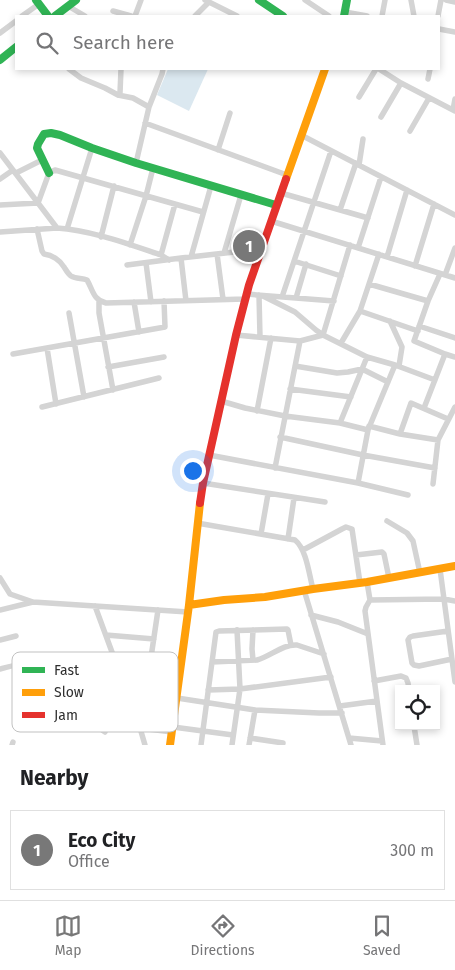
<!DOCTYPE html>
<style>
body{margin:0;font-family:"Fira Sans",sans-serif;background:#f2f2f2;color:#202124}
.controls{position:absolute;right:15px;bottom:15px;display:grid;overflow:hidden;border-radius:0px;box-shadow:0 2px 8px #0003}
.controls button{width:45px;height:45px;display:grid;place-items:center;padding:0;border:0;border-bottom:1px solid #e0e0e0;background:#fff;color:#202124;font:25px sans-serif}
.you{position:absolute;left:192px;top:470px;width:18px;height:18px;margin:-12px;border:4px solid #fff;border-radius:50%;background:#1a73e8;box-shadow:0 0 0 8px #1a73e833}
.badge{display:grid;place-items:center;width:32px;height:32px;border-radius:50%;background:#787878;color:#fff;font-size:16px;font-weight:700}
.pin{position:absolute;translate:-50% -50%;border:2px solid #fff;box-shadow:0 1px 5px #0006}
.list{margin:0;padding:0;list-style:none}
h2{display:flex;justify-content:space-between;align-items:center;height:65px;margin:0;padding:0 20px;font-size:21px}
h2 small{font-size:16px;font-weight:400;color:#757577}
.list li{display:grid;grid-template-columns:32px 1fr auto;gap:15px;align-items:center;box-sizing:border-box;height:80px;margin:0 10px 10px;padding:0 10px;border:1px solid #e0e0e0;border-radius:0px}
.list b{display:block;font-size:19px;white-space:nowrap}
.list p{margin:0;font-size:16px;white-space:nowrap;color:#757577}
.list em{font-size:16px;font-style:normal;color:#757577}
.icon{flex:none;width:28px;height:28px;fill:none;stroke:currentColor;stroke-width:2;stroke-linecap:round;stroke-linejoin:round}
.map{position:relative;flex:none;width:455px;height:745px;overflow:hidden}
.search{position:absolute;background:#fff;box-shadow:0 2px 8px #0003;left:15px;right:15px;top:15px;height:55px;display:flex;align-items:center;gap:12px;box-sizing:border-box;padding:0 18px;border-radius:0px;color:#757577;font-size:19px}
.sheet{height:155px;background:#fff}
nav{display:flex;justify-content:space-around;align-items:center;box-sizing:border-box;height:70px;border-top:1px solid #e0e0e0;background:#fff;font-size:14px;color:#757577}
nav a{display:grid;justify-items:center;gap:2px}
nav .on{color:#787878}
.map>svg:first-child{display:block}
.water{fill:#dbe8f0}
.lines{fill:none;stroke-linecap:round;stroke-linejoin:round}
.street{stroke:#d4d4d4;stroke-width:5.5}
.fast{stroke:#30b455;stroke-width:8}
.slow{stroke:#ff9f0a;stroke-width:8}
.jam{stroke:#e5322d;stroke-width:8}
.key{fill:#fff;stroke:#c1c1c1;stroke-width:1}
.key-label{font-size:14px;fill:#2f2f2f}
</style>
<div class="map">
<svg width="455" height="745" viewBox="0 0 455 745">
<rect width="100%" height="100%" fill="#fff"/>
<path class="water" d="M168,69H208L189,111L157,95Z"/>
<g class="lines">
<path class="street" d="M205,0L237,16
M305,0L329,16
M411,0L414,16
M446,0L455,2
M68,6L85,16
M113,11L131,16
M345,12L367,16
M22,16L39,4
M135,16L141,0
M195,16L209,2
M382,16L385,0
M438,16L441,0
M439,29L455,32
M0,33L16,21
M69,69L81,78L105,88L118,95L133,98L149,107
M379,69L401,83L455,111
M428,79L430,69
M118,95L120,93L121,69
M359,97L376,69
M453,110L455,99
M381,117L401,83
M145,123L287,175
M410,131L429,98
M301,135L455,215
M218,150L230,113
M0,153L57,228C90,230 128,244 161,255L169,260
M136,163L149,107L162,74L163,69
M359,165L363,139
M16,173L42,160
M0,179L13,170
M281,193L368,218
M0,205L38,203L49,173L55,170L203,212
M340,210L356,163
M271,221L455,278
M37,229L42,251L44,254C52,255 60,260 64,267C66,270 68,274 71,276C76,279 82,278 87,280C93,290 93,300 106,303L245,299
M67,229L92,148
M0,232L57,228
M101,237L114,186
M130,245L146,196L153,168
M358,248L381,177
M224,253L241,195
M217,254L223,299
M161,255L175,204
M191,257L211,186
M387,257L407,190
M181,258L186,301
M294,261L341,276
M146,263L151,302
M127,265L181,258L261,249
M415,266L434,204
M445,275L455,248
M369,284L428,301
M246,294L334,301
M259,295L260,337
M263,296L295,312L316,330L323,335L367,357L395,365L435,380
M282,297L331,151
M296,298L306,264
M99,302V313L113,390
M134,302L139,332
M360,311L418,331
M69,313L84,397
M390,321L402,347L399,366
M419,326L455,338
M236,335L300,341L323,335
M323,335L350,245
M341,343L360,311L379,254
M47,348L56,404
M13,354L165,327L164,301
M445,354L455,357
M295,366L337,373L348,372L362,369L388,382
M108,367L164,357
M290,389L351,397
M221,401L245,408L285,416L340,423L368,430
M42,407L159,378
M424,408L445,354L414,341L428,301L440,274
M257,411L271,338
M340,423L367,357
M369,426L400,434L438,440
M400,434L411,403L448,419
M280,437L363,455L435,468
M209,455L358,483L408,495
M275,468L300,341
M203,483L325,502
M358,483L368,430L395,365
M433,484L438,440L455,407
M387,521L407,533L413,541L420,573
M197,523L295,540C307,550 309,575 313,589
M261,534L268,494
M288,539L294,498
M303,550L342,529L346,527L352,529L360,583
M356,555L382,552L384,554L389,578
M440,569L455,682
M0,578L10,594L33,602L188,612
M367,582L370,600L366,607L365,611L383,745
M304,590L351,745
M370,600L444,599L455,601
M95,606L140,728L145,745
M0,610L33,602
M311,615L338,622L368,634
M448,631L413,636L410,637L408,640L412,663L414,665L419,666L452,659
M106,635L154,639
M0,640L16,636
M253,660L252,649L253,630
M212,662L257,660C271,656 283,644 297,645L324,654
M118,667L180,672
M0,669C8,667 24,662 31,664C55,670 57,689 71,705C81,716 93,724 105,732
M374,681L401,676L406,678L408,683L409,689
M208,690L240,689L331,677
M177,698L255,710L319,713H342
M340,706L377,701
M141,725L158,610
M414,726L417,745
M173,727L233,735
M140,728L172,732
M250,738L283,743
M349,738L382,741
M12,745L13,742
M201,745L216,632L219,631L287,629L288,630L291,645
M232,745L240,689L237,630
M249,745L255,710"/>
<path class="fast" d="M36,0L48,16
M259,0L283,16
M55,16L76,0
M344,16L347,0
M0,60L16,47
M49,173L37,148L38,144L44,134L51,133L60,135L92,148L136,163L276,205"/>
<path class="slow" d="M286,179L325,69
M189,605L224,600L265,597L313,589L367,582L455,566
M170,745L189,605L200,503"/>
<path class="jam" d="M200,503L203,483L236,335L249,285L286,179"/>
</g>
<rect x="12" y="652" width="166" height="80" rx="8" class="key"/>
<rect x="22" y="667" width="23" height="6" fill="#30b455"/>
<rect x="22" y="689" width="23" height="7" fill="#ff9f0a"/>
<rect x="22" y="712" width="23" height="6" fill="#e5322d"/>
<g class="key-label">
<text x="54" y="675">Fast</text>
<text x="54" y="697">Slow</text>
<text x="54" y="720">Jam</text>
</g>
</svg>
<div class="controls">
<button><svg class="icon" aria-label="locate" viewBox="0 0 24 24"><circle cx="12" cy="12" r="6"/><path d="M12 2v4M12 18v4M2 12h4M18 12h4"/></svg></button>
</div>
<div class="you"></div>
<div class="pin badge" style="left:249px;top:246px">1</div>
<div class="search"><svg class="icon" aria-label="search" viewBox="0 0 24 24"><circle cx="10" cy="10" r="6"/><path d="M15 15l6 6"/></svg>Search here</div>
</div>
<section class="sheet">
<h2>Nearby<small></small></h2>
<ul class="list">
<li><span class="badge">1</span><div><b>Eco City</b><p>Office</p></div><em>300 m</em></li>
</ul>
</section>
<nav>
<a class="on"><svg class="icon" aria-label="map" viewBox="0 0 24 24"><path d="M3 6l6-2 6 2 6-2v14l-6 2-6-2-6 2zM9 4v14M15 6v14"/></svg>Map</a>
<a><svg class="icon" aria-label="directions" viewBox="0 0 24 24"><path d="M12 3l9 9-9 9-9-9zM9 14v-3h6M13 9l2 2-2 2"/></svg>Directions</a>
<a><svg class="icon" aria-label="saved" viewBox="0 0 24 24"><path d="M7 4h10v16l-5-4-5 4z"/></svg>Saved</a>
</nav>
